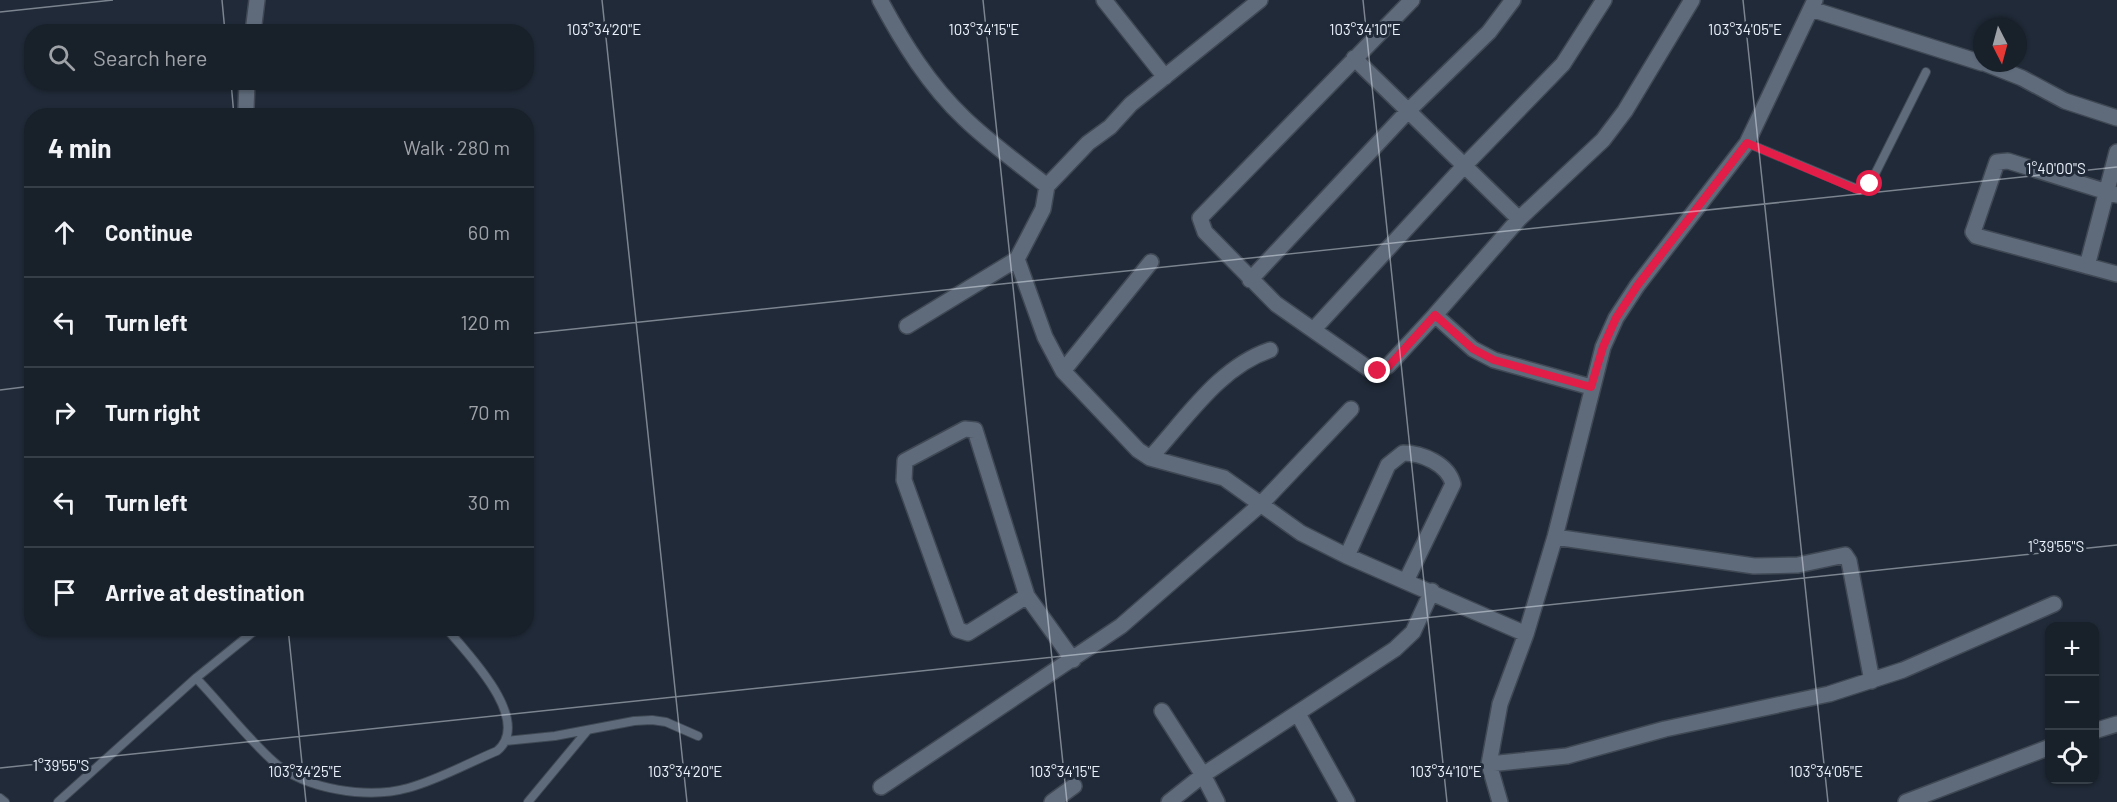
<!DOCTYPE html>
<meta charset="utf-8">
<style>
body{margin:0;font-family:Barlow,sans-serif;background:#212832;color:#f1f3f6}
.controls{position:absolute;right:18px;bottom:18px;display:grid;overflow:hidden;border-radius:12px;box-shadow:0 2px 4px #0004}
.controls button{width:54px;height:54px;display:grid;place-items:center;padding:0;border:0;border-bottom:2px solid #363e47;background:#18202a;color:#f1f3f6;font:30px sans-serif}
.compass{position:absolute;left:1973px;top:18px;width:54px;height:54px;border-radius:50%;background:#18202a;box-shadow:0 2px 4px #0004;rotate:174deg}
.stop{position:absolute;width:18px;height:18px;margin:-14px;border:4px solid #e11d48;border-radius:50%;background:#fff}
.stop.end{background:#e11d48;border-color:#fff;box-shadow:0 2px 6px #0008}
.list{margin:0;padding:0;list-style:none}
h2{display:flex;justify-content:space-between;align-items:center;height:78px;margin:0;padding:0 24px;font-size:26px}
h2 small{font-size:20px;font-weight:400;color:#9fa3a8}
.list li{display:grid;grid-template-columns:39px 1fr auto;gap:18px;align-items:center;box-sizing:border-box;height:90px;padding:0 24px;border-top:2px solid #363e47}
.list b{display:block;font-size:22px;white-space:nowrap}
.list em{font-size:20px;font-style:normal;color:#9fa3a8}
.icon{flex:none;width:33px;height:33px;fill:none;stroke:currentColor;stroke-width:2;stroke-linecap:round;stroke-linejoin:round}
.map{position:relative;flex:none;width:2117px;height:802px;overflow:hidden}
.search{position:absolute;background:#18202a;box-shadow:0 2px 4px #0004;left:24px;top:24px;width:510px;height:66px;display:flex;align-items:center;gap:15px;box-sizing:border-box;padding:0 21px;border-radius:24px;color:#9fa3a8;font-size:22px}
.panel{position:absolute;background:#18202a;box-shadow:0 2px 4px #0004;left:24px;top:108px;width:510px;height:528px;border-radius:24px}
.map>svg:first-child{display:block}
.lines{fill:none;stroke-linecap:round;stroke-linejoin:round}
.lane-casing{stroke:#3f4854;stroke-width:10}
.street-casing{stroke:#3f4854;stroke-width:18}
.lane{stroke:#5f6b7b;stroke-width:8}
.street{stroke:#5f6b7b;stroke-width:15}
.route{stroke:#e11d48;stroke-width:8}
.ticks{fill:none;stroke:#eaf1fb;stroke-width:1.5;stroke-opacity:0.45}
.ticks-label{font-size:15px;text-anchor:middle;fill:#eaf1fb;stroke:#202a38;stroke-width:6;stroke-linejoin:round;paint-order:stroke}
</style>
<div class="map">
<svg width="2117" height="802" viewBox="0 0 2117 802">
<rect width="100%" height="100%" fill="#202a38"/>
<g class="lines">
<g class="lane-casing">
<path id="lane" d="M1747,143L1860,190L1870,184L1926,72
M196,678C222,705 246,737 274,762C306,790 368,799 408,788C438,780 468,763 497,751C534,720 466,652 446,628
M505,741L555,736L634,721L652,720L666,722L698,736
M0,798L5,802
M58,802L196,678L258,628
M528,802L587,731"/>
</g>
<g class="street-casing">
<path id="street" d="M880,0C903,43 929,85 965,119C990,143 1019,164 1047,186
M1104,0L1165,77
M1260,0L1131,104L1110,127L1088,143L1047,186L1043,209L1017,259L1045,337L1063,371L1138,450L1150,458L1224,478L1301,533L1347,556L1526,634
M1412,0L1200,218L1205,232L1276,304L1369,369L1378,371L1388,366L1435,315
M1811,9L1982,63
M253,32L257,0
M1354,58L1519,219
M1984,63L2022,78L2065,101L2117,118
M246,108L247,82
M2117,195L2008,161L1997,162L1973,232L1976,236L2117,274
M2087,266L2117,152
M1250,280L1408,111L1489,32L1513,0
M907,326L1017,259
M1314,329L1464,166L1563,64L1604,0
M1063,371L1151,262
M1591,387L1494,360L1473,349L1435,315L1519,219L1603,140L1625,111L1692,0
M1150,458C1186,419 1219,367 1270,350
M1555,537L1754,566L1798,565L1845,555L1849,561L1872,681
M1347,556L1388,465L1403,453C1422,453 1448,464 1453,484L1406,581
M1027,596L968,633L958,630L904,480L905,461L965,429L975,430L1027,596L1073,660
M1162,711L1203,775L1217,802
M1298,714L1347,802
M2094,731L2117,724
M1489,764L1567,756L1665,729L1829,694L1903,670L2054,604
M881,787L1121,626L1261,504L1351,409
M1052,802L1074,786
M1169,802L1203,775L1395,649L1413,632L1432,591
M1500,802L1489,764L1500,704L1526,634L1555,537L1603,347L1616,318L1637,286L1747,143L1815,0
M1906,802L2050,747"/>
</g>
<use href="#lane" class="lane"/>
<use href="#street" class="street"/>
</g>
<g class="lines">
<path class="route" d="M1378,371L1389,366L1435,315L1473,349L1494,360L1591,387L1603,347L1616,318L1637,286L1747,143L1855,189L1860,190L1870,184"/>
</g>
<path class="ticks" d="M222,0L225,32M602,0L687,802M983,0L1067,802M1363,0L1447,802M1743,0L1828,802M0,12L113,0M231,82L234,116M526,334L2117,167M0,390L32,386M288,628L306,802M0,768L2117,545"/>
<g class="ticks-label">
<text x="604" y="35">103°34'20"E</text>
<text x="984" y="35">103°34'15"E</text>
<text x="1365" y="35">103°34'10"E</text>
<text x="1745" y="35">103°34'05"E</text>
<text x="2056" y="174">1°40'00"S</text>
<text x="2056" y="552">1°39'55"S</text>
<text x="61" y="771">1°39'55"S</text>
<text x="305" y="777">103°34'25"E</text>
<text x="685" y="777">103°34'20"E</text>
<text x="1065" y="777">103°34'15"E</text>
<text x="1446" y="777">103°34'10"E</text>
<text x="1826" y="777">103°34'05"E</text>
</g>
</svg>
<div class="controls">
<button>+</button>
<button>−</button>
<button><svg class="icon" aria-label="locate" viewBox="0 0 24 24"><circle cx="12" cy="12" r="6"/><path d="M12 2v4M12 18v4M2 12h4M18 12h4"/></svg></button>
</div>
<svg class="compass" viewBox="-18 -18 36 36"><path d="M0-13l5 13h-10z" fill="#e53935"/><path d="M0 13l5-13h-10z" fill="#9fa3a8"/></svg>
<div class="stop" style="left:1870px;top:184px"></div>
<div class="stop end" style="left:1378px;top:371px"></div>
<div class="search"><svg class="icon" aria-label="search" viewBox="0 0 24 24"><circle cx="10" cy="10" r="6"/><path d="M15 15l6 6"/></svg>Search here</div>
<section class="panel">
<h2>4 min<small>Walk · 280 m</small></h2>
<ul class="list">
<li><svg class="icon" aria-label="ahead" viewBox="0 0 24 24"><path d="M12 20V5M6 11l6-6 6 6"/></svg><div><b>Continue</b></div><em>60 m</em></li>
<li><svg class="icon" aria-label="left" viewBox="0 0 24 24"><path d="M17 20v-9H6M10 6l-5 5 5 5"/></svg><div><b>Turn left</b></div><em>120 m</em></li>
<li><svg class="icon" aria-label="right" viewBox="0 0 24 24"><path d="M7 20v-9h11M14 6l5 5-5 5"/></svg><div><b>Turn right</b></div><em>70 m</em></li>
<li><svg class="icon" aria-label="left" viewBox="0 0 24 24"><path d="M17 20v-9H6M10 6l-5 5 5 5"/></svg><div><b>Turn left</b></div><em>30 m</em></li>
<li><svg class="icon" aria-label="arrive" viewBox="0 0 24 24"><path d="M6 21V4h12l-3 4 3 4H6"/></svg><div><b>Arrive at destination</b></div></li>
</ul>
</section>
</div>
